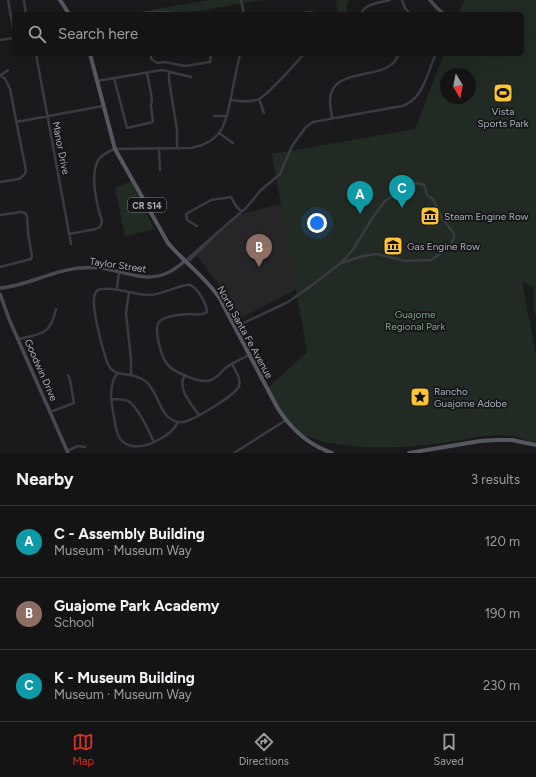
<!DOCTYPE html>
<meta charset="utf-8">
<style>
body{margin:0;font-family:Figtree,sans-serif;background:#212122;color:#f1f3f6}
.compass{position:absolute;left:440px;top:68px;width:36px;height:36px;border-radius:50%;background:#141415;box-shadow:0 4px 16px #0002;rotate:170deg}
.you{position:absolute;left:317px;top:223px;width:14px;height:14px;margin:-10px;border:3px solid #fff;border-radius:50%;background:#1a73e8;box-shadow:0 0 0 6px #1a73e833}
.badge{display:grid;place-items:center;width:26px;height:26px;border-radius:50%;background:#d93025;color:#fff;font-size:13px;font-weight:700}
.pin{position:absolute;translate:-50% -33px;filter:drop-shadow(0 1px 2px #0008)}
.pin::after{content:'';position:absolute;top:21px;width:14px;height:12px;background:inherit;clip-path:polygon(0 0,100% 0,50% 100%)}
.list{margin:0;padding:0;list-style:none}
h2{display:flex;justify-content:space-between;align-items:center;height:52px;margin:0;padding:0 16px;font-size:17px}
h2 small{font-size:13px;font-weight:400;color:#9d9ea0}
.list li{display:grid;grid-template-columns:26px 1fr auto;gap:12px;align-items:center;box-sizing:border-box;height:72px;padding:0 16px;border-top:1px solid #333334}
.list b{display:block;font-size:15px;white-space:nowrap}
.list p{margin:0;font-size:13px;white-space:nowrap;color:#9d9ea0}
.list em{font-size:13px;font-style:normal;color:#9d9ea0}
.icon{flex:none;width:22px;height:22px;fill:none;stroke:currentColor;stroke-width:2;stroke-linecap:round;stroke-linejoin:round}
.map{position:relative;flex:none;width:536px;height:453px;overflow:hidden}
.search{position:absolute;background:#141415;box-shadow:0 4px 16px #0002;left:12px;right:12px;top:12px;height:44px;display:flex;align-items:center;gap:10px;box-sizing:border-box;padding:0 14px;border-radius:6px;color:#9d9ea0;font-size:15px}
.sheet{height:268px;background:#141415}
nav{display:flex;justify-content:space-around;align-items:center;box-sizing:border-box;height:56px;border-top:1px solid #333334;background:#141415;font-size:11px;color:#9d9ea0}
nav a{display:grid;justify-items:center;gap:2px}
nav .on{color:#d93025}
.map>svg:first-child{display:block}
.built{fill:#262629}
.green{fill:#212b23;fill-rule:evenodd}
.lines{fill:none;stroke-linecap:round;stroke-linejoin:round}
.street{stroke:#3a3b42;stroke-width:2.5}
.secondary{stroke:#484a52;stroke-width:3.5}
.primary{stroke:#565861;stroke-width:4}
.labels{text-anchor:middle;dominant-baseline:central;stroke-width:3.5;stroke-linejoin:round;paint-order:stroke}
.shield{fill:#151517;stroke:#7f828a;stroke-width:1}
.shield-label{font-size:9px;font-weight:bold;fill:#acb0bc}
.poi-label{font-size:10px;fill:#acb0bc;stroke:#151517;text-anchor:start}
.street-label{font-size:10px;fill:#acb0bc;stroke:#151517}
.park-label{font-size:10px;fill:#82a886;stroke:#151517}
</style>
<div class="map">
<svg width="536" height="453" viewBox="0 0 536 453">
<rect width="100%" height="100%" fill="#1a1a1c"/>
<path class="built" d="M285,203L313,281L239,319L219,285L195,253L241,214Z"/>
<path class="green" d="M208,0H263L179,14H145V11Z
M336,0H349L347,3V14H338Z
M464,0H536V315L533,309L534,288L522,281L536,355V444C530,442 523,438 516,437C498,432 476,437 459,440C412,449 340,453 300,433C286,420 277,404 268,388L307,352L272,154L415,129L444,54H522V14H459ZM446,74H470V98H446Z
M131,181L154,229L125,236L115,188Z"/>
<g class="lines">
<path class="street" d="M8,0L14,33
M24,0L26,14
M241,0L244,14
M402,0L405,8L410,14
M134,14C149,12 162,10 177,14
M296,14L310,12L317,14
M334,14L335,13
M361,14C365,3 380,3 390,0
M0,40L14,38
M36,54L71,244
M151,54V59L157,63L165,62L185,66L210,62L211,54
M169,72V80L177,130V148
M0,75L5,79L10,89L26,171L25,174L19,179L0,182
M1,75L8,70
M114,78L127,128L153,122L151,105L152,99L147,73
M97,81L162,70L191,77
M259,99L264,113
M231,100C240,101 251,103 259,99C271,92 294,65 304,54
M214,116H227
M332,118C332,113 330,107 330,102C329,67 379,80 394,62C396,60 397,57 399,54
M16,122L103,106
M219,133L233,143
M159,148L160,170
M0,215L21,212L25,213L27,216L28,233L32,256L31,259L0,267
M197,226L187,220L186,214L211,200L231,197L236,206L241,211
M69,234L96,229L100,227L102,221C97,206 89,173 99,159C103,154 109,151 115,149L191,148C222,142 226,124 231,97C234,82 237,68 240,54
M185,261L247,207L260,191L280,174L292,146L306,127L313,122L402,106C424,99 427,72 436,54
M185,261L190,260L218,232
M117,289L119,272
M129,292L126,313L131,359V375
M235,327L288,302L308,288L341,263L352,251L373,217L385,201L412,184L417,183L424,185L427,195L433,199L441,216L454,234V238L448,249L431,260L405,261L377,254L363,256L341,263
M18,339C42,334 50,335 56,309
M232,364C236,371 241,379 239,386C236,395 196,418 187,421C182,423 176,422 172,420C158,412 158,388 142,379C129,371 113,379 107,362C103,350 90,304 95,294C96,291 99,289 102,289C118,287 133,295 150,295C161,295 184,283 190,285C198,288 207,305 207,312C202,316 195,314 190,314C182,314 166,316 160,321C152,328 162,360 169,366C176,373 198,382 208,381C218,379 220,372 227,367C233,362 242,359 249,355
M117,374C109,384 111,400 113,412C115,420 115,430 119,437C127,451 146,447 158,440C166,436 174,431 178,422
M185,375C176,388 192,405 199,415
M112,399C117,399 123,399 128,401C138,406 149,432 154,442
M50,412L74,403L70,380L68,375
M67,451L78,446L85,447
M234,453L286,420"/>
<path class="secondary" d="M430,0L437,8L444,14
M0,288C28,286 52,270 80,268C87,268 94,267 101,268C123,271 146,283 167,273C174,270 179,266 185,261
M0,294L9,319L68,453"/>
<path class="primary" d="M60,0L69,14
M90,54L115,149L168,243C184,262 204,276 219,297L277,407C290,428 309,445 332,453
M409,453L480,441L497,440H512L536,445"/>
</g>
<defs>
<g id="stadium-square" transform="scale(1)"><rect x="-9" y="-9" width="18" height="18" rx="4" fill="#fcc432" stroke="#151517"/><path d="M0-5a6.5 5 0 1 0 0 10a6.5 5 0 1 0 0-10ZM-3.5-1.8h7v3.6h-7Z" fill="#111"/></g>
<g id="museum-square" transform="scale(1)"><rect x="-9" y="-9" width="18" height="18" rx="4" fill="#fcc432" stroke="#151517"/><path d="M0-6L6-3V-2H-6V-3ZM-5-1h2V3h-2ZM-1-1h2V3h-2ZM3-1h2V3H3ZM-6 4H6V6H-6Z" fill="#111"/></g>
<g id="sight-square" transform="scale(1)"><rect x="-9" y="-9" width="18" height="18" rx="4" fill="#fcc432" stroke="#151517"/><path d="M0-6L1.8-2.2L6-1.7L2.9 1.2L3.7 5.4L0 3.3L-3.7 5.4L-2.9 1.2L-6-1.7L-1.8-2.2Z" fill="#111"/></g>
</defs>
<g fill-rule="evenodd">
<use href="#stadium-square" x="503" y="93"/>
<use href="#museum-square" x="430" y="216"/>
<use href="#museum-square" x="393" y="246"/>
<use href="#sight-square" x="420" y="397"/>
</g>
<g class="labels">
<rect class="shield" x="128" y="198" width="38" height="14" rx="3"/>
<g class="shield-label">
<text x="147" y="205">CR S14</text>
</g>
<g class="poi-label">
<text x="503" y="111" text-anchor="middle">Vista<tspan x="503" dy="12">Sports Park</tspan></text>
<text x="444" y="216">Steam Engine Row</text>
<text x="407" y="246">Gas Engine Row</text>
<text x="434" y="391">Rancho<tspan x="434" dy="12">Guajome Adobe</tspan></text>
</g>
<g class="street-label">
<text transform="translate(61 148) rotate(79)">Manor Drive</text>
<text transform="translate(118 265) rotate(8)">Taylor Street</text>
<text transform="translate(245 332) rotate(61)">North Santa Fe Avenue</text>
<text transform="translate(41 370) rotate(66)">Goodwin Drive</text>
</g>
<g class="park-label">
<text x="415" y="314">Guajome<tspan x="415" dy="12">Regional Park</tspan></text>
</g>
</g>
</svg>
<svg class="compass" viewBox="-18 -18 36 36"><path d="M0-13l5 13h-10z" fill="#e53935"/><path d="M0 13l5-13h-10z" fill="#9d9ea0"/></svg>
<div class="you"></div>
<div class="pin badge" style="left:360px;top:214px;background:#0f9aa8">A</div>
<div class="pin badge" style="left:259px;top:267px;background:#8d6e63">B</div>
<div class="pin badge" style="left:402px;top:208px;background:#0f9aa8">C</div>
<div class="search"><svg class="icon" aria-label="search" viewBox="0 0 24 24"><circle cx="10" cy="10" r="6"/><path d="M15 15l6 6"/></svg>Search here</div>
</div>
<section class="sheet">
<h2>Nearby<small>3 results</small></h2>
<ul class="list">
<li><span class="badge" style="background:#0f9aa8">A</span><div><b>C - Assembly Building</b><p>Museum · Museum Way</p></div><em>120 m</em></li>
<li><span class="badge" style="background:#8d6e63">B</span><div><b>Guajome Park Academy</b><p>School</p></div><em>190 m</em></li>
<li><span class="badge" style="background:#0f9aa8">C</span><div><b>K - Museum Building</b><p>Museum · Museum Way</p></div><em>230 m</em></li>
</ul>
</section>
<nav>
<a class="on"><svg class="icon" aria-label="map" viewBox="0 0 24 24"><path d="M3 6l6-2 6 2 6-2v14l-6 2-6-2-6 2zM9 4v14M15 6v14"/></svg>Map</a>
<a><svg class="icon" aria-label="directions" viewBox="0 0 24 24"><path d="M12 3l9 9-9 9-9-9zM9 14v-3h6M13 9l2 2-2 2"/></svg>Directions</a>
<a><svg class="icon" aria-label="saved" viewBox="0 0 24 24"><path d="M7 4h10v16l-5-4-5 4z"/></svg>Saved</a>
</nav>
